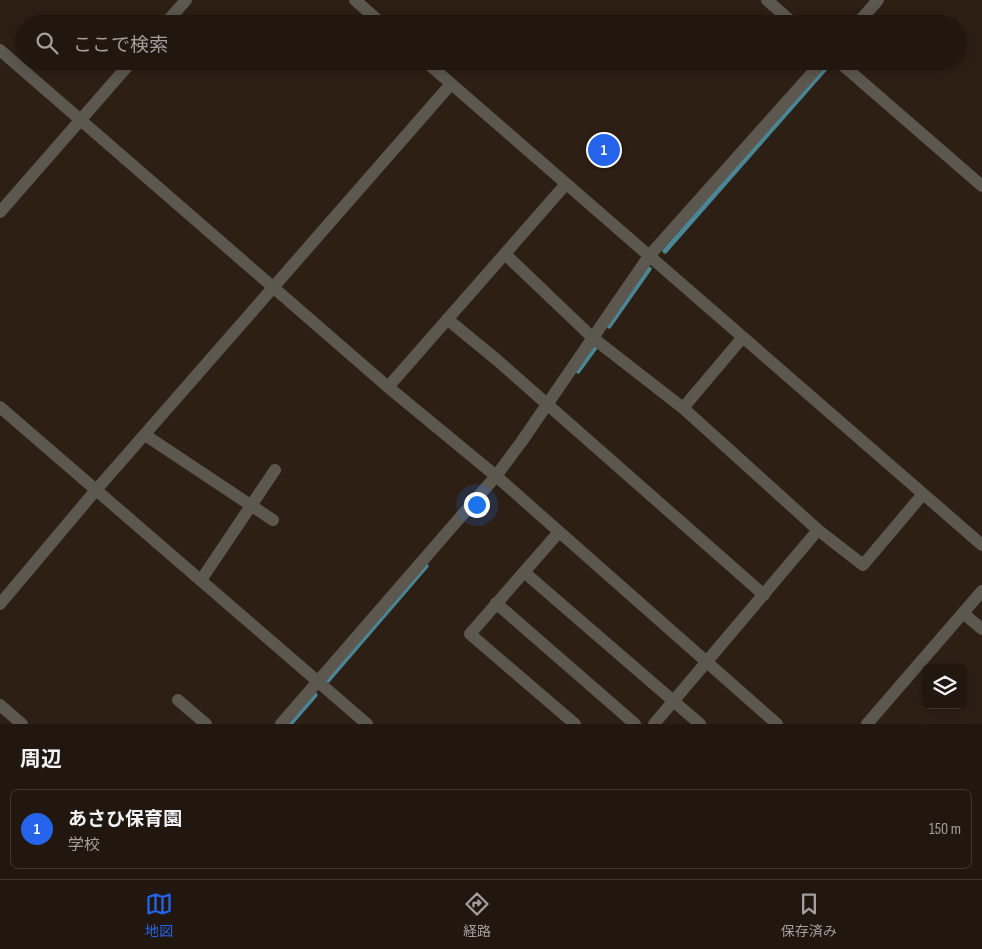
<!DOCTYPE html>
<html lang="ja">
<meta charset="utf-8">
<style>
body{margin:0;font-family:"Sofia Sans Condensed","Noto Sans JP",sans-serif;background:#2e241d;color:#f1f3f6}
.controls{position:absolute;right:15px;bottom:15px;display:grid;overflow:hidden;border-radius:8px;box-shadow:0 2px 12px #0003}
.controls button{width:45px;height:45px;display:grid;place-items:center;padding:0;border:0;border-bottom:1px solid #3f362f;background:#22170f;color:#f1f3f6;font:25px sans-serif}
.you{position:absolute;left:476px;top:504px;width:18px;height:18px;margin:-12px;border:4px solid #fff;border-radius:50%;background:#1a73e8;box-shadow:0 0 0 8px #1a73e833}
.badge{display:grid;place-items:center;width:32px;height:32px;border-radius:50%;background:#2563eb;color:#fff;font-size:16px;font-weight:700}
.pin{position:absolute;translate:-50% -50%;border:2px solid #fff;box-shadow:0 1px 5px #0006}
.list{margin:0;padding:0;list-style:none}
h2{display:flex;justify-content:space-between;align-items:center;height:65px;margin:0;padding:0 20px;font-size:21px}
h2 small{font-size:16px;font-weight:400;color:#a29f9e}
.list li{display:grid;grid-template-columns:32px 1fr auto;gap:15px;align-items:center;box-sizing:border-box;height:80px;margin:0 10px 10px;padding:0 10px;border:1px solid #3f362f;border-radius:8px}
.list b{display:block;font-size:19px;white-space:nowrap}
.list p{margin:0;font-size:16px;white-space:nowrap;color:#a29f9e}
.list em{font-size:16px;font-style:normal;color:#a29f9e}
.icon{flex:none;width:28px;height:28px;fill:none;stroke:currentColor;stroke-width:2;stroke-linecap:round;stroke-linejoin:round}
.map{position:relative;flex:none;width:982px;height:724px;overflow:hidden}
.search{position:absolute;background:#22170f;box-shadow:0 2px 12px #0003;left:15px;right:15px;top:15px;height:55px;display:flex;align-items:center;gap:12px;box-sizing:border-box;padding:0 18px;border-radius:28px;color:#a29f9e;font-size:19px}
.sheet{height:155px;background:#22170f}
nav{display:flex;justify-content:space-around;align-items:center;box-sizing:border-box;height:70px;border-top:1px solid #3f362f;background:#22170f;font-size:14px;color:#a29f9e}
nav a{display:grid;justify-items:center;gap:2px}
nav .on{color:#2563eb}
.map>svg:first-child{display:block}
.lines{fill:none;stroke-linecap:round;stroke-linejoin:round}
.stream{stroke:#498796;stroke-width:5}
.street{stroke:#5c574f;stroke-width:12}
</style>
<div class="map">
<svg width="982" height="724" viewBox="0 0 982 724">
<rect width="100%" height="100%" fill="#2d1f14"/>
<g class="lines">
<path class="stream" d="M665,251L829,64
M609,326L649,269
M578,371L597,345
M328,680L426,566
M290,724L315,695"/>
<path class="street" d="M355,0L382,24
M767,0L794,24
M165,24L186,0
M857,24L878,0
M0,50L388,387L496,476L777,724
M425,61L982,545
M838,61L982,186
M0,212L132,61
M505,254L593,338L683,408L818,530L863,565L923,494
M447,319L497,360L764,595
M388,387L566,184
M0,407L367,724
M683,408L743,337
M145,435L273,520
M559,532L470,634L575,724
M524,572L700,724
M201,580L275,470
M496,603L635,724
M0,604L96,490L451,84
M963,613L982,629
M178,700L206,724
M0,705L22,724
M281,724L496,476L522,441L649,256L823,61
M654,724L818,530
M867,724L982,591"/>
</g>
</svg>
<div class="controls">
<button><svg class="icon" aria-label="layers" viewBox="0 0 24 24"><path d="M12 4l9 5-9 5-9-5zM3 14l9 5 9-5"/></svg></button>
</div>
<div class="you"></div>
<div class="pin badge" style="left:604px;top:150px">1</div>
<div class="search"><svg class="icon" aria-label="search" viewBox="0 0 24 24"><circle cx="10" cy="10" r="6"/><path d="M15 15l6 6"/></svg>ここで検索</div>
</div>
<section class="sheet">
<h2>周辺<small></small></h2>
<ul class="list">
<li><span class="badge">1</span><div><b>あさひ保育園</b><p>学校</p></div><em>150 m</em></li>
</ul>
</section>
<nav>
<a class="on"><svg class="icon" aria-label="map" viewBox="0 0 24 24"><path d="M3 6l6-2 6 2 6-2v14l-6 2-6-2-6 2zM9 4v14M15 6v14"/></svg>地図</a>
<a><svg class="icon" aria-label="directions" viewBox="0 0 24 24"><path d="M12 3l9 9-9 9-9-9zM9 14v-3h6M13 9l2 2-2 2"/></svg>経路</a>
<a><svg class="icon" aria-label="saved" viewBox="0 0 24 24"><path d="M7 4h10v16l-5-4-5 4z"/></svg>保存済み</a>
</nav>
